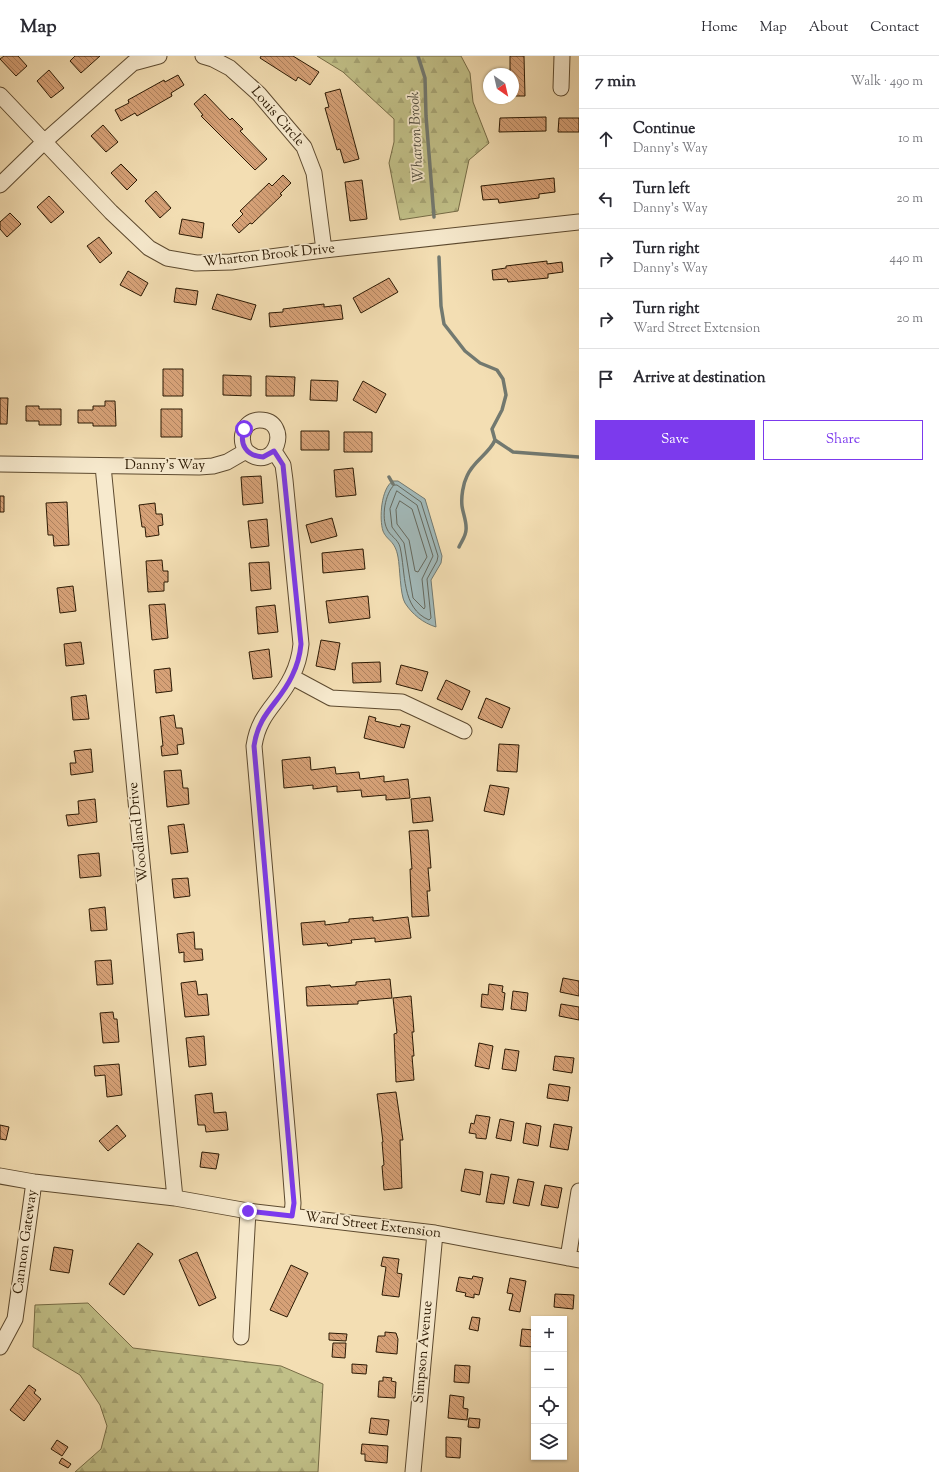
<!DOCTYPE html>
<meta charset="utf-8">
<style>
body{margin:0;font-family:"Sorts Mill Goudy",serif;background:#f2f2f3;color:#2b2b33}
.controls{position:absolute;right:12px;bottom:12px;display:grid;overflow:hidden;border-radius:0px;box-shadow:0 1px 3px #0004}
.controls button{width:36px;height:36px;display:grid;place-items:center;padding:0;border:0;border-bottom:1px solid #e1e1e2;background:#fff;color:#2b2b33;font:20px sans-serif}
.compass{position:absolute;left:483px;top:12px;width:36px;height:36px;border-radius:50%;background:#fff;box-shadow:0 1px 3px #0004;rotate:146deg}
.stop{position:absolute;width:12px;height:12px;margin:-9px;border:3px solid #7c3aed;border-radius:50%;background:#fff}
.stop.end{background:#7c3aed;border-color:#fff;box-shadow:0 1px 4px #0008}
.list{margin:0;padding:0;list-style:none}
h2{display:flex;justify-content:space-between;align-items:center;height:52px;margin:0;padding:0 16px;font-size:17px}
h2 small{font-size:13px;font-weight:400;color:#7c7c81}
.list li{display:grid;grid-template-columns:26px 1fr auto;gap:12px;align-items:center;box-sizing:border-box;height:60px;padding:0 16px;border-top:1px solid #e1e1e2}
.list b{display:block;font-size:15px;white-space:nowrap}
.list p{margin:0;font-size:13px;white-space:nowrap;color:#7c7c81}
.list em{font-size:13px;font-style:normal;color:#7c7c81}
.actions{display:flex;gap:8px;padding:12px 16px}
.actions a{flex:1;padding:9px 0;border:1px solid #7c3aed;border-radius:0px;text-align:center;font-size:14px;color:#7c3aed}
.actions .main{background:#7c3aed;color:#fff}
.icon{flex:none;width:22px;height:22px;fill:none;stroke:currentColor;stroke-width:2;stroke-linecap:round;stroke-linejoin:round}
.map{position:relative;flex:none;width:579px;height:1416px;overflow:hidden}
header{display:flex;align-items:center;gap:24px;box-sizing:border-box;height:56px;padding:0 20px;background:#fff;border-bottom:1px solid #e1e1e2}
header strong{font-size:19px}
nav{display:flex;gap:22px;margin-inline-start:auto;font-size:14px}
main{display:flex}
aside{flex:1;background:#fff}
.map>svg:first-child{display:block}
.forest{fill:url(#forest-firs);stroke:#766c46}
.water{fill:#a2b9b9;stroke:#727970}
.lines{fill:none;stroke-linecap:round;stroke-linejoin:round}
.shore{stroke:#66695e;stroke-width:1}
.stream{stroke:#727970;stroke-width:3.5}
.building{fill:url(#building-back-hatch);stroke:#2b1903}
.minor-casing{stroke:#5d4a2f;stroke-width:17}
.minor{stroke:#f7eace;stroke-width:15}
.route{stroke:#7c3aed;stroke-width:5}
.labels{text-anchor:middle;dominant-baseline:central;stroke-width:3.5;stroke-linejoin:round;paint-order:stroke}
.street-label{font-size:14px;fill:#2b1903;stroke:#f7eace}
.water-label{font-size:15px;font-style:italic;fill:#555143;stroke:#f7eace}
</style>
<header>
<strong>Map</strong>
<nav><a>Home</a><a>Map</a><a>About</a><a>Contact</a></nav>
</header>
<main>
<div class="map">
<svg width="579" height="1416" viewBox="0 0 579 1416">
<defs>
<pattern id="forest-firs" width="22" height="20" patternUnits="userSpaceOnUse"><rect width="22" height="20" fill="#c1c088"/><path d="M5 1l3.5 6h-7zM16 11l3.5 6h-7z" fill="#a6a474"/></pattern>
<pattern id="building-back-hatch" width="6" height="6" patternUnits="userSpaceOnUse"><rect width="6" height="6" fill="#d6a177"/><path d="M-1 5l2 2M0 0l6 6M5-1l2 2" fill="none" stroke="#ae825f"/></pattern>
</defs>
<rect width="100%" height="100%" fill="#f3deb3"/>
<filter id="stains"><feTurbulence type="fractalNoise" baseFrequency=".005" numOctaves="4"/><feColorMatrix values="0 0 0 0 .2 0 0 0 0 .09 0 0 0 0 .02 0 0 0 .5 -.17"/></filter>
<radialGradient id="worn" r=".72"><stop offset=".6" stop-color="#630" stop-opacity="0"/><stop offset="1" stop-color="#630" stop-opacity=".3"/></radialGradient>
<path class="forest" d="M317,0H461L470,17L473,46L489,87L469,104L458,155L400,164L389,107L394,86V63L343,16Z
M88,1247L133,1292L281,1310L323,1328L318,1416H75L101,1393L107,1370L100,1349L80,1319L33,1291L35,1249Z"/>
<path class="water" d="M393,425H398L425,443L442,500L441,507L431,524L436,571C423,567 412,558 405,547C400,539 400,511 398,501C395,484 387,485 383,475C379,463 381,432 393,425Z"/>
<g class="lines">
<path class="shore" d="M394,429H397L421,446L438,500L437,505L427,523L431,562L429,564C401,552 406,517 400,491C398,483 390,480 387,473C381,461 385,438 394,429Z
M397,435L417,449L433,500L422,523L425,551L424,553L413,542L404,487L392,471L390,453Z
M400,445L412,453L427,501L418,516L415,515L409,484L397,468L396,454Z"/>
<path class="stream" d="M418,0L425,22L426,60L434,161
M439,201L441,250L444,268L465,295L480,307L497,314L503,323L506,339L502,354L492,373L495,384L513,396L579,401
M389,421L393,428
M459,491C461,486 466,480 466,474C467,466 463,458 462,450C461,441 463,428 467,420C473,405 489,398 495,384"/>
</g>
<path class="building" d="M4,0H18L27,10L16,20L0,3Z
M75,0H100L81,17L70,5Z
M261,0H293L319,16L310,29L298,21L296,25L260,2Z
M510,0H524L525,40H513V18H510Z
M49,14L64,32L51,42L37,25Z
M178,19L184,29L171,37L172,40L137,60L135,57L121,65L115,54L129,47L128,44L164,24L165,26Z
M340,33L359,103L344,107L340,93L337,94L325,52L329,51L325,37Z
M205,38L230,64L232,62L243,73L240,75L267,103L255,114L201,60L203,59L194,48Z
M546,61V75L499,76L500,62Z
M559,62H579V76H558Z
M103,69L118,86L106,96L91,80Z
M121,108L137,124L127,134L111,117Z
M283,119L291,127L280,138L282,139L252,168L250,167L239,177L232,169L243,158L240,155L269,127L272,130Z
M554,122L555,136L539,138V142L499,147L498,143L483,144L481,130Z
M362,124L367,163L350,165L345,126Z
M156,135L171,152L160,162L145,145Z
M49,140L64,156L51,167L37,151Z
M10,157L21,168L7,181L0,173V166Z
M182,163L204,167L202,182L179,178Z
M99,181L112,197L100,207L87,190Z
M547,205V208L562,206L563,216L548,218V222L508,226L507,223L493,224L492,214L506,212V210Z
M128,215L148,227L141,240L120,229Z
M389,222L398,236L361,257L353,242Z
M176,232L198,235L196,249L174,246Z
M217,238L256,249L251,264L212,253Z
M324,248V251L341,249L343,263L270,271L269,257L283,256V253Z
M163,313H183V340H163Z
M223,319L251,320V340L223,339Z
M266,320L295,321L294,340H266Z
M311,324L338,325L337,345L310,344Z
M363,325L386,338L376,357L353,344Z
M0,342H8L7,368H0Z
M105,345H115L116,370H93V367H78V354H93V350H105Z
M26,350H39V353H61V369H39V365H26Z
M161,353H182V381H161Z
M301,375H329V394H301Z
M344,376H372V396H344Z
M353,412L356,439L336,441L334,414Z
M261,420L263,447L243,449L241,421Z
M0,440H4V456H0Z
M67,446L69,489L54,490L53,479H48L46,447Z
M155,447L156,458H162L163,469L158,470L159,479L146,481L145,471H142L139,449Z
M332,462L337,480L311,487L306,469Z
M267,463L269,490L251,492L248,465Z
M363,493L365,513L323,517L322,497Z
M162,504L163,515H168V526H164V535L148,536L146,505Z
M269,506L271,533L251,535L249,507Z
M73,530L76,555L60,557L57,532Z
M368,540L370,562L329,567L326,545Z
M165,548L168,582L152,584L149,549Z
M275,549L278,576L258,578L256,551Z
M321,584L340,587L335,614L316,610Z
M81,586L84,608L66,610L64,588Z
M269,593L272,621L253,623L249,596Z
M380,606L381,626L353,627L352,607Z
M401,609L428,616L422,635L396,628Z
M170,612L172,635L156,637L154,614Z
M446,624L470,635L462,654L437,643Z
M86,639L89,663L73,664L71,641Z
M486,642L510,652L502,672L478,662Z
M174,659L176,672H182L184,688L177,689L178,698L162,700L161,690H163L160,661Z
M369,660L376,662L375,665L400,671L401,668L410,670L404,692L364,682Z
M499,688L519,689L517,716L497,715Z
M91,693L93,716L71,719L70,707H76L74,695Z
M310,701L311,714L335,711L336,718L359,716L360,723L384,720V726L408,723L410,742L386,744V739L362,741L361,734L337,736V730L313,733V729L284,732L282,704Z
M181,714L183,732H188L189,748L167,751L164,715Z
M490,729L509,732L504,759L484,755Z
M430,741L433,765L413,767L411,743Z
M95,743L97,766L68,770L66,759L79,758L78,745Z
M184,768L188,796L171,798L168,770Z
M428,774L431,812H428L430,835H427L429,860L412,861L410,813H412L409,775Z
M99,797L101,820L80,822L78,799Z
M188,822L190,840L174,842L172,823Z
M105,851L107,874L91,875L89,853Z
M373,861V865L408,861L411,882L375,886V882L351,884L352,887L328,890L327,887L303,889L301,867L325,865V869L349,866V863Z
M194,876L195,893H202L203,904L184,906V896L179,897L177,878Z
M111,904L113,928L97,929L95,905Z
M563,922L579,925V940L560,936Z
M390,923L392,942L358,945V948L307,950L306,931L330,929L331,931L356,929V926Z
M196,925L198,939L207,938L209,959L185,961L181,927Z
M489,928L503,930L502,936L505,937L503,954L481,951L482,938L488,939Z
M513,935L528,937L526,955L511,953Z
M411,940L414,976H412L414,1000H412L414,1024L396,1026L394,978L397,977L393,942Z
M561,948L579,951V964L559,960Z
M113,956L114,963H117L119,986L103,987L100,957Z
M204,980L206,1009L189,1011L186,982Z
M479,987L493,990L489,1013L475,1010Z
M505,993L519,995L516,1015L502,1013Z
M555,1000L574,1002L572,1017L553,1014Z
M119,1008L122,1039L107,1041L105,1019L95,1020L94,1010Z
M549,1028L570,1031L568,1045L547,1042Z
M396,1036L403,1084H400L402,1132L384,1134L382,1110L384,1109L382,1086H383L377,1038Z
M212,1037L214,1057L226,1056L228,1074L206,1076L205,1069H198L195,1039Z
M476,1059L490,1061L486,1083L476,1082V1078L469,1077L471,1067L474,1068Z
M500,1063L514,1066L511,1085L496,1082Z
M526,1067L541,1070L538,1090L523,1087Z
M554,1068L572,1071L568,1094L550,1091Z
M0,1069L9,1071L6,1084L0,1083Z
M117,1069L126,1080L108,1095L99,1085Z
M202,1096L219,1098L216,1113L200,1111Z
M465,1113L483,1116L480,1139L461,1135Z
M491,1118L509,1121L504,1148L486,1146Z
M518,1123L534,1126L529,1150L513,1147Z
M545,1129L562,1132L558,1152L541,1149Z
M138,1187L153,1198L124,1239L109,1228Z
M54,1191L73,1194L69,1217L50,1214Z
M197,1196L216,1242L199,1250L179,1204Z
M383,1201L399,1203L397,1217L402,1218L399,1241L382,1239L386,1211L381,1210Z
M291,1209L308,1217L287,1261L270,1254Z
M473,1220L483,1222L479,1239L474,1238V1242L465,1240L466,1237L456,1235L459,1221L472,1223Z
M510,1222L526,1225L520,1256L509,1254L513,1238L507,1237Z
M555,1238L574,1239L573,1253L554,1251Z
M472,1261L480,1262L478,1275L469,1273Z
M522,1273L534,1274V1291L520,1290Z
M385,1276L396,1277L398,1283L397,1298L376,1296L378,1280H385Z
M329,1277L347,1278L346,1285L329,1284Z
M333,1287H346L345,1302L332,1301Z
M352,1308L367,1309L366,1318L352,1317Z
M455,1309L470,1310L469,1327L454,1326Z
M383,1321L392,1322L391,1325L396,1326L395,1342L378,1341L379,1325H383Z
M29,1329L36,1334L34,1337L41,1343L24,1365L10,1354Z
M450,1339L464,1341L463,1352L468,1353L467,1364L448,1362Z
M371,1362L389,1364L387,1379L369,1377Z
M469,1362L480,1363L479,1372L468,1371Z
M446,1381L461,1382L460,1402L446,1401Z
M57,1384L68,1391L62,1400L51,1393Z
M362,1388L388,1390L387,1407L365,1405V1398H361Z
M62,1402L71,1408L68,1412L59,1407Z"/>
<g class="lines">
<g class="minor-casing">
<path id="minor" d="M203,0L213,3L230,12L259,38L304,91L314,117L324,194
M561,32L562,0
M0,39L111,156L149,192L167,202L196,207L231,206L324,194L579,166
M0,129L45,85L133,7L159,0
M274,395L283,409L285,424L301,588C300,599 297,610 292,620C279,648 259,656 254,690L289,1095L293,1147L292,1160
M0,408L199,411L213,410L227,406L246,395C276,421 293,363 259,364C242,365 239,383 246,395
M103,410L175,1142
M292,621L331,642L402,646L464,675
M0,1120L34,1126L175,1142L248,1155L435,1177L579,1204
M568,1202L579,1135
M241,1281L248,1155
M0,1291L15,1263L34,1126
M413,1416L435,1177"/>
</g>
<use href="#minor" class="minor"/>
</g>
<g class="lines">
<path class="route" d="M244,373C239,388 246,400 263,401L274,395L283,409L301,588C300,599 297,610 292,620C279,648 259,656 254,690L294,1147L292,1160L248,1155"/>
</g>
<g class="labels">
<g class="street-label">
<text transform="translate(277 61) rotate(49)">Louis Circle</text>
<text transform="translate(269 200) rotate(-6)">Wharton Brook Drive</text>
<text x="165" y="410">Danny's Way</text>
<text transform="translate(139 776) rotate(-96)">Woodland Drive</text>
<text transform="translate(373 1170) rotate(7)">Ward Street Extension</text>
<text transform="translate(26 1186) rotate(-82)">Cannon Gateway</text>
<text transform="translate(424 1296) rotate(-85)">Simpson Avenue</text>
</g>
<g class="water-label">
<text transform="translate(417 81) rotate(-93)">Wharton Brook</text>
</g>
</g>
<rect width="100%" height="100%" filter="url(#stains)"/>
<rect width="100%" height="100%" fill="url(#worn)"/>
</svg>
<div class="controls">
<button>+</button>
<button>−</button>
<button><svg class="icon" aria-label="locate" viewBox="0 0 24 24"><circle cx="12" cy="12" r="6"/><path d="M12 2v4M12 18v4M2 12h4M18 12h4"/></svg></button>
<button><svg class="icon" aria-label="layers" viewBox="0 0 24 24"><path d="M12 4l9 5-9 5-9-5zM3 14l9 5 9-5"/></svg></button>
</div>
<svg class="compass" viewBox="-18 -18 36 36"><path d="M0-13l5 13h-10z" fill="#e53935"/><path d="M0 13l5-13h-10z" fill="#7c7c81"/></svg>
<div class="stop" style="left:244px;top:373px"></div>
<div class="stop end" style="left:248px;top:1155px"></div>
</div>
<aside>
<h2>7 min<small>Walk · 490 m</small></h2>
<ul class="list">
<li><svg class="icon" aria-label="ahead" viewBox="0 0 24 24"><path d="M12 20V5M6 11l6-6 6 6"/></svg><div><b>Continue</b><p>Danny's Way</p></div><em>10 m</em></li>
<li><svg class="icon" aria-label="left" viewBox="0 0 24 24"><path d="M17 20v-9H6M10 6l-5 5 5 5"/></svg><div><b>Turn left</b><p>Danny's Way</p></div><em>20 m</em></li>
<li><svg class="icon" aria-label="right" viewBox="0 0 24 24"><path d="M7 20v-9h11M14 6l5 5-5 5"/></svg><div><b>Turn right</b><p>Danny's Way</p></div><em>440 m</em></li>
<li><svg class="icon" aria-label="right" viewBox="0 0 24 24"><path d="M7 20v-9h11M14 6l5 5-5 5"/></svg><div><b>Turn right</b><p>Ward Street Extension</p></div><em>20 m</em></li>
<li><svg class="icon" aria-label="arrive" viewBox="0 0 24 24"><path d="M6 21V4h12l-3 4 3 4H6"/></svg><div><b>Arrive at destination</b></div></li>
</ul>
<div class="actions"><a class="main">Save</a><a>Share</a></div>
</aside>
</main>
